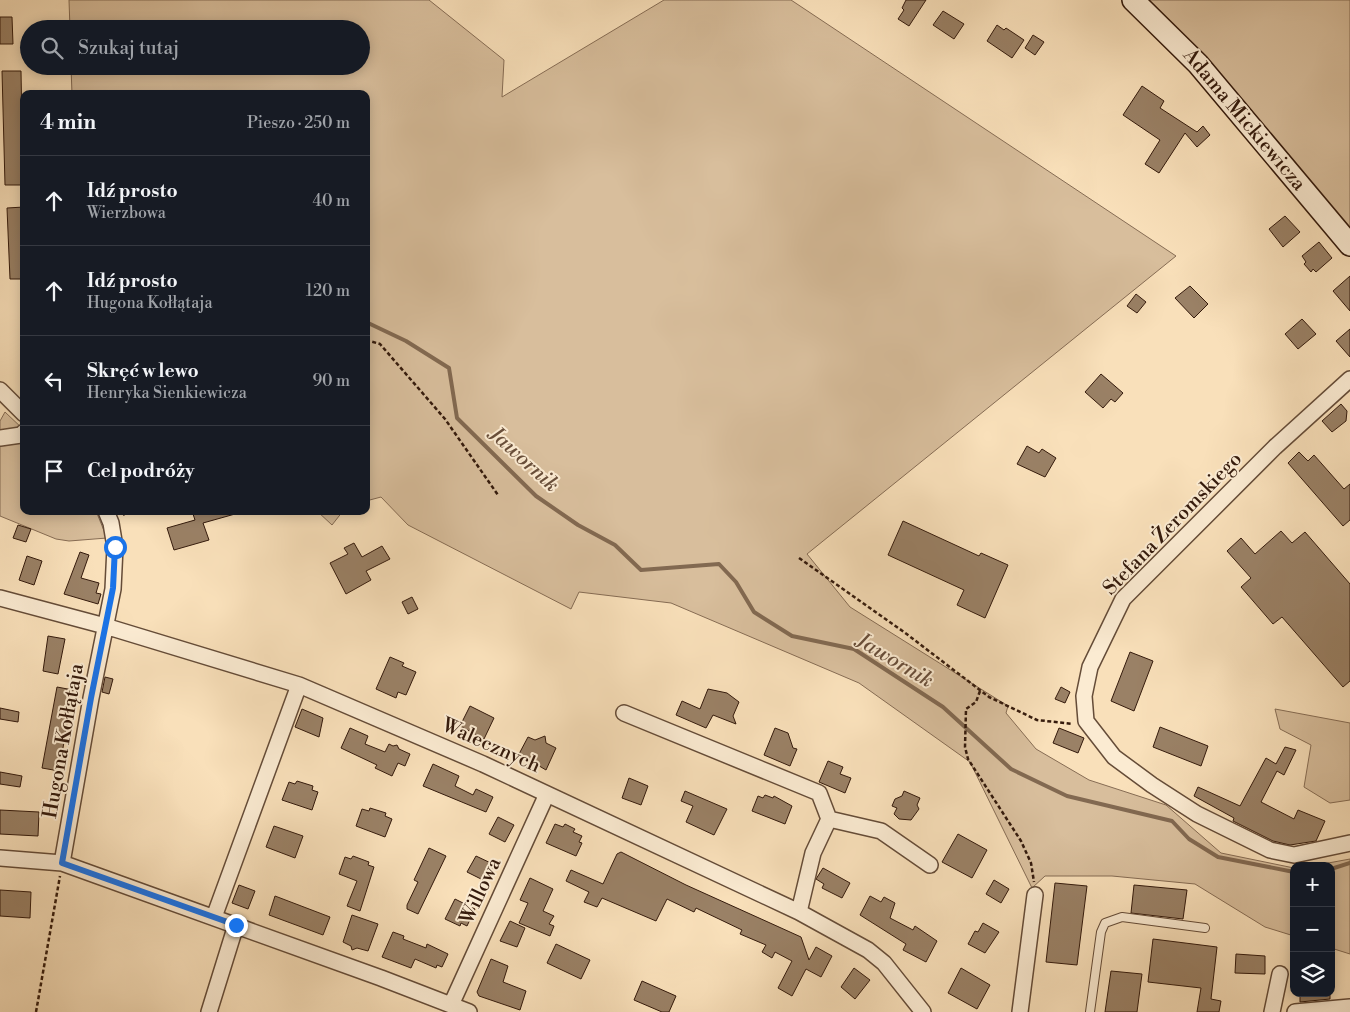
<!DOCTYPE html>
<html lang="pl">
<meta charset="utf-8">
<style>
body{margin:0;font-family:"Libre Bodoni",serif;background:#20242c;color:#f1f3f6}
.controls{position:absolute;right:15px;bottom:15px;display:grid;overflow:hidden;border-radius:10px;box-shadow:0 2px 12px #0003}
.controls button{width:45px;height:45px;display:grid;place-items:center;padding:0;border:0;border-bottom:1px solid #363941;background:#171b24;color:#f1f3f6;font:25px sans-serif}
.stop{position:absolute;width:15px;height:15px;margin:-11px;border:4px solid #1a73e8;border-radius:50%;background:#fff}
.stop.end{background:#1a73e8;border-color:#fff;box-shadow:0 1px 5px #0008}
.list{margin:0;padding:0;list-style:none}
h2{display:flex;justify-content:space-between;align-items:center;height:65px;margin:0;padding:0 20px;font-size:21px}
h2 small{font-size:16px;font-weight:400;color:#9ea1a6}
.list li{display:grid;grid-template-columns:32px 1fr auto;gap:15px;align-items:center;box-sizing:border-box;height:90px;padding:0 20px;border-top:1px solid #363941}
.list b{display:block;font-size:19px;white-space:nowrap}
.list p{margin:0;font-size:16px;white-space:nowrap;color:#9ea1a6}
.list em{font-size:16px;font-style:normal;color:#9ea1a6}
.icon{flex:none;width:28px;height:28px;fill:none;stroke:currentColor;stroke-width:2;stroke-linecap:round;stroke-linejoin:round}
.map{position:relative;flex:none;width:1350px;height:1012px;overflow:hidden}
.search{position:absolute;background:#171b24;box-shadow:0 2px 12px #0003;left:20px;top:20px;width:350px;height:55px;display:flex;align-items:center;gap:12px;box-sizing:border-box;padding:0 18px;border-radius:28px;color:#9ea1a6;font-size:19px}
.panel{position:absolute;background:#171b24;box-shadow:0 2px 12px #0003;left:20px;top:90px;width:350px;height:425px;border-radius:10px}
.map>svg:first-child{display:block}
.green{fill:#d8be9c;stroke:#866c54}
.lines{fill:none;stroke-linecap:round;stroke-linejoin:round}
.stream{stroke:#826951;stroke-width:4}
.building{fill:#9a8166;stroke:#341a0c}
.lane-casing{stroke:#654c38;stroke-width:10}
.street-casing{stroke:#654c38;stroke-width:18}
.secondary-casing{stroke:#341a0c;stroke-width:24}
.path{stroke:#341a0c;stroke-width:2.5;stroke-dasharray:4 2.5;stroke-linecap:butt}
.lane{stroke:#fbebd2;stroke-width:8}
.street{stroke:#fbebd2;stroke-width:15}
.secondary{stroke:#fbebd2;stroke-width:21}
.route{stroke:#1a73e8;stroke-width:6}
.labels{text-anchor:middle;dominant-baseline:central;stroke-width:4;stroke-linejoin:round;paint-order:stroke}
.street-label{font-size:20px;fill:#341a0c;stroke:#fbebd2}
.water-label{font-size:21px;font-style:italic;fill:#684e3a;stroke:#fbebd2}
</style>
<div class="map">
<svg width="1350" height="1012" viewBox="0 0 1350 1012">
<rect width="100%" height="100%" fill="#f9e0ba"/>
<filter id="stains"><feTurbulence type="fractalNoise" baseFrequency=".004" numOctaves="4"/><feColorMatrix values="0 0 0 0 .2 0 0 0 0 .09 0 0 0 0 .02 0 0 0 .5 -.17"/></filter>
<radialGradient id="worn" r=".72"><stop offset=".6" stop-color="#630" stop-opacity="0"/><stop offset="1" stop-color="#630" stop-opacity=".3"/></radialGradient>
<path class="green" d="M69,0H429L504,60L502,97L664,0H791L1176,256L807,554L850,607L1008,706L1006,713L1036,749L1089,780L1166,805L1221,853L1294,868V936L1265,927L1195,884L1112,876H1045L1032,888L970,762L859,683L671,603L579,592L571,609L408,525L381,497L366,501V94H72L71,66H361V29H70Z
M1143,0H1350V231Z
M5,412L24,430V511H96L107,538L69,541L56,539L0,516V421Z
M317,511H343L332,525Z
M1275,709L1350,723V800L1330,803L1304,787L1311,745L1280,729Z
M1350,859V954L1331,948V866H1312Z"/>
<g class="lines">
<path class="stream" d="M366,322L406,341L449,368L457,418L536,496L578,525L615,545L641,570L719,564L736,582L754,612L792,636L854,649L943,707L1011,769L1067,796L1172,821L1189,839L1218,857L1294,872
M1331,869L1350,863"/>
</g>
<path class="building" d="M906,0H926L909,26L898,19L904,10L902,8Z
M943,11L964,24L954,39L933,25Z
M0,17H12L13,44H0Z
M997,25L1004,30L1006,28L1024,40L1012,58L987,41Z
M1033,35L1044,42L1035,55L1025,48Z
M2,71H21L23,185H5Z
M1142,86L1164,101L1160,108L1197,132L1203,126L1210,135L1197,147L1185,133L1159,173L1145,164L1160,140L1123,115Z
M24,207V279H10L7,208Z
M1285,216L1300,232L1283,247L1269,229Z
M1319,242L1332,258L1316,272L1313,269L1311,272L1304,264L1306,262L1302,256Z
M1350,276V311L1333,291Z
M1190,286L1208,304L1194,318L1175,298Z
M1136,294L1146,302L1137,313L1127,306Z
M1302,319L1316,334L1298,349L1285,334Z
M1350,329V357L1336,341Z
M1101,374L1123,393L1115,402L1111,399L1103,408L1085,392Z
M1341,404L1347,411L1346,421L1332,432L1322,421Z
M1027,446L1039,453L1042,449L1056,458L1045,477L1017,464Z
M1299,452L1308,461L1314,455L1344,489L1350,484V520L1343,526L1288,463Z
M192,511H234L235,514L203,523L209,540L174,550L167,528L195,520Z
M903,521L979,556L981,553L1008,565L985,618L957,605L964,590L888,555Z
M18,525L31,529L26,542L13,538Z
M1281,531L1292,543L1305,532L1350,584V681L1343,687L1282,617L1273,624L1241,587L1251,578L1227,551L1241,538L1255,554Z
M354,543L362,557L382,546L390,559L366,571L371,580L346,594L330,563L348,554L344,548Z
M80,552L89,555L81,578L99,583L96,593L101,594L98,604L64,594Z
M27,556L42,561L34,585L19,580Z
M412,597L418,609L408,614L402,602Z
M48,636L65,639L58,674L43,671Z
M1130,652L1153,661L1134,711L1111,701Z
M390,657L404,663L402,666L416,672L406,695L398,692L396,698L376,689Z
M105,677L113,679L109,694L102,692Z
M57,687L73,690L59,771L42,768Z
M1061,687L1070,692L1065,703L1055,699Z
M708,689L727,693L739,702L733,716L736,724L713,715L706,728L676,715L682,701L700,709Z
M470,706L494,718L484,739L460,726Z
M0,708L19,712L18,722L0,719Z
M302,709L323,718L319,737L295,727Z
M1160,727L1208,746L1201,766L1153,747Z
M350,728L368,736L365,744L385,752L389,744L393,746L397,745L399,749L410,754L405,766L398,763L392,776L375,768L377,765L341,748Z
M775,728L788,733L793,748L797,749L790,766L764,755Z
M1059,728L1084,738L1078,753L1053,743Z
M545,736L546,743L556,748L546,770L519,754L528,737L535,740Z
M1285,747L1296,750L1284,775L1277,771L1261,802L1294,819L1298,810L1325,821L1316,841L1290,845L1273,841L1233,821L1234,818L1194,796L1198,787L1240,806L1266,758L1276,764Z
M828,761L843,767L840,774L851,778L845,793L819,782Z
M433,764L459,776L455,786L473,795L476,789L493,797L486,812L423,786Z
M0,772L22,776L20,787L0,784Z
M629,778L648,786L641,805L622,798Z
M297,781L313,786L312,790L318,792L312,810L282,800L289,782L295,784Z
M685,791L727,809L714,835L686,822L693,806L681,801Z
M904,791L920,798L917,805L919,809L911,820L899,819L894,814L897,808L892,806L895,799L902,796Z
M765,795L773,798L774,796L792,806L785,824L752,811L758,796L763,798Z
M370,808L386,813L385,816L392,819L385,837L356,826L362,809L369,811Z
M0,810L39,812L38,836L0,834Z
M498,817L514,825L505,842L489,834Z
M555,824L563,827L565,824L575,829L573,832L582,836L579,842L582,843L576,856L546,843Z
M274,826L303,836L295,858L266,847Z
M958,834L987,850L972,878L942,862Z
M429,848L446,856L418,914L407,909V905L418,882L414,880Z
M621,852L686,885L801,937L809,960L816,947L832,956L821,977L806,969L792,996L778,988L792,961L775,952L772,958L762,952L766,945L740,934L742,930L696,908L694,912L667,899L656,921L602,898L597,907L584,902L589,892L566,881L571,870L603,884L617,854Z
M353,856L369,862L368,865L374,867L360,911L347,906L357,881L339,874L345,857L351,859Z
M476,856L495,865L487,882L467,872Z
M823,868L850,883L842,898L822,888L824,884L816,879Z
M530,878L553,889L543,911L554,916L549,924L554,926L550,936L519,923L528,903L520,900Z
M994,880L1009,889L1001,903L986,894Z
M1055,883L1087,886L1077,965L1046,962Z
M239,885L255,891L248,909L232,903Z
M1134,885L1187,890L1183,919L1131,913Z
M0,890L31,892L30,918L0,916Z
M275,896L330,917L323,935L269,915Z
M870,896L881,902L884,897L895,903L890,918L913,930L915,926L937,941L926,962L903,950L906,944L860,915Z
M455,899L475,909L467,926L461,923L460,926L445,919Z
M352,915L378,924L368,951L357,948L352,950L351,946L343,942Z
M510,921L525,928L517,947L500,941Z
M983,923L999,932L985,953L968,944L975,931L978,932Z
M393,932L404,936L403,939L426,948L427,944L448,954L442,967L437,965L436,968L415,959L411,968L382,957Z
M1153,939L1217,947L1211,999L1221,1001L1219,1012H1197L1201,988L1148,982Z
M556,944L590,960L581,979L547,963Z
M1236,954L1265,956V974L1235,973Z
M491,959L508,966L503,982L526,991L520,1010L479,996L477,992Z
M854,968L870,980L855,999L841,987Z
M961,968L990,985L977,1009L948,993Z
M1111,971L1142,974L1137,1012H1105Z
M642,981L676,996L669,1012H662L634,1000Z
M1300,993H1330V999L1300,1002Z"/>
<g class="lines">
<g class="lane-casing">
<path id="lane" d="M1090,1012L1101,932L1105,923L1122,917L1205,928"/>
</g>
<g class="street-casing">
<path id="street" d="M1350,379L1275,447L1123,599L1090,667L1084,696L1086,721L1114,757L1152,785L1197,814L1270,850L1294,855L1350,843
M0,390L24,414
M0,438L21,435L24,432
M0,598L105,626L299,685L483,764L799,912L868,950L884,963L923,1012
M624,713L819,793L829,819L813,853L799,912
M829,819L881,831L930,865
M0,858L62,863L381,978L469,1012
M62,863L91,698L113,589L115,547L111,523L106,511
M214,917L299,685
M451,1005L547,794
M209,1012L236,925
M1020,1012L1035,895
M1272,1012L1280,974
M1295,1012L1350,1007"/>
</g>
<g class="secondary-casing">
<path id="secondary" d="M1133,0L1198,64L1350,245"/>
</g>
<path class="path" d="M366,340L380,344L445,419L498,495
M123,515L128,511
M799,558L904,632L989,697L1037,720L1073,724
M980,691L976,702L966,709L965,747L968,759L1021,841L1031,863L1034,882
M36,1012L60,876"/>
<use href="#lane" class="lane"/>
<use href="#street" class="street"/>
<use href="#secondary" class="secondary"/>
</g>
<g class="lines">
<path class="route" d="M115,547L113,588L91,698L62,863L236,925"/>
</g>
<g class="labels">
<g class="street-label">
<text transform="translate(1244 120) rotate(50)">Adama Mickiewicza</text>
<text transform="translate(1173 524) rotate(-46)">Stefana Żeromskiego</text>
<text transform="translate(64 741) rotate(-80)">Hugona Kołłątaja</text>
<text transform="translate(491 746) rotate(24)">Walecznych</text>
<text transform="translate(481 891) rotate(-65)">Willowa</text>
</g>
<g class="water-label">
<text transform="translate(524 460) rotate(42)">Jawornik</text>
<text transform="translate(895 661) rotate(31)">Jawornik</text>
</g>
</g>
<rect width="100%" height="100%" filter="url(#stains)"/>
<rect width="100%" height="100%" fill="url(#worn)"/>
</svg>
<div class="controls">
<button>+</button>
<button>−</button>
<button><svg class="icon" aria-label="layers" viewBox="0 0 24 24"><path d="M12 4l9 5-9 5-9-5zM3 14l9 5 9-5"/></svg></button>
</div>
<div class="stop" style="left:115px;top:547px"></div>
<div class="stop end" style="left:236px;top:925px"></div>
<div class="search"><svg class="icon" aria-label="search" viewBox="0 0 24 24"><circle cx="10" cy="10" r="6"/><path d="M15 15l6 6"/></svg>Szukaj tutaj</div>
<section class="panel">
<h2>4 min<small>Pieszo · 250 m</small></h2>
<ul class="list">
<li><svg class="icon" aria-label="ahead" viewBox="0 0 24 24"><path d="M12 20V5M6 11l6-6 6 6"/></svg><div><b>Idź prosto</b><p>Wierzbowa</p></div><em>40 m</em></li>
<li><svg class="icon" aria-label="ahead" viewBox="0 0 24 24"><path d="M12 20V5M6 11l6-6 6 6"/></svg><div><b>Idź prosto</b><p>Hugona Kołłątaja</p></div><em>120 m</em></li>
<li><svg class="icon" aria-label="left" viewBox="0 0 24 24"><path d="M17 20v-9H6M10 6l-5 5 5 5"/></svg><div><b>Skręć w lewo</b><p>Henryka Sienkiewicza</p></div><em>90 m</em></li>
<li><svg class="icon" aria-label="arrive" viewBox="0 0 24 24"><path d="M6 21V4h12l-3 4 3 4H6"/></svg><div><b>Cel podróży</b></div></li>
</ul>
</section>
</div>
